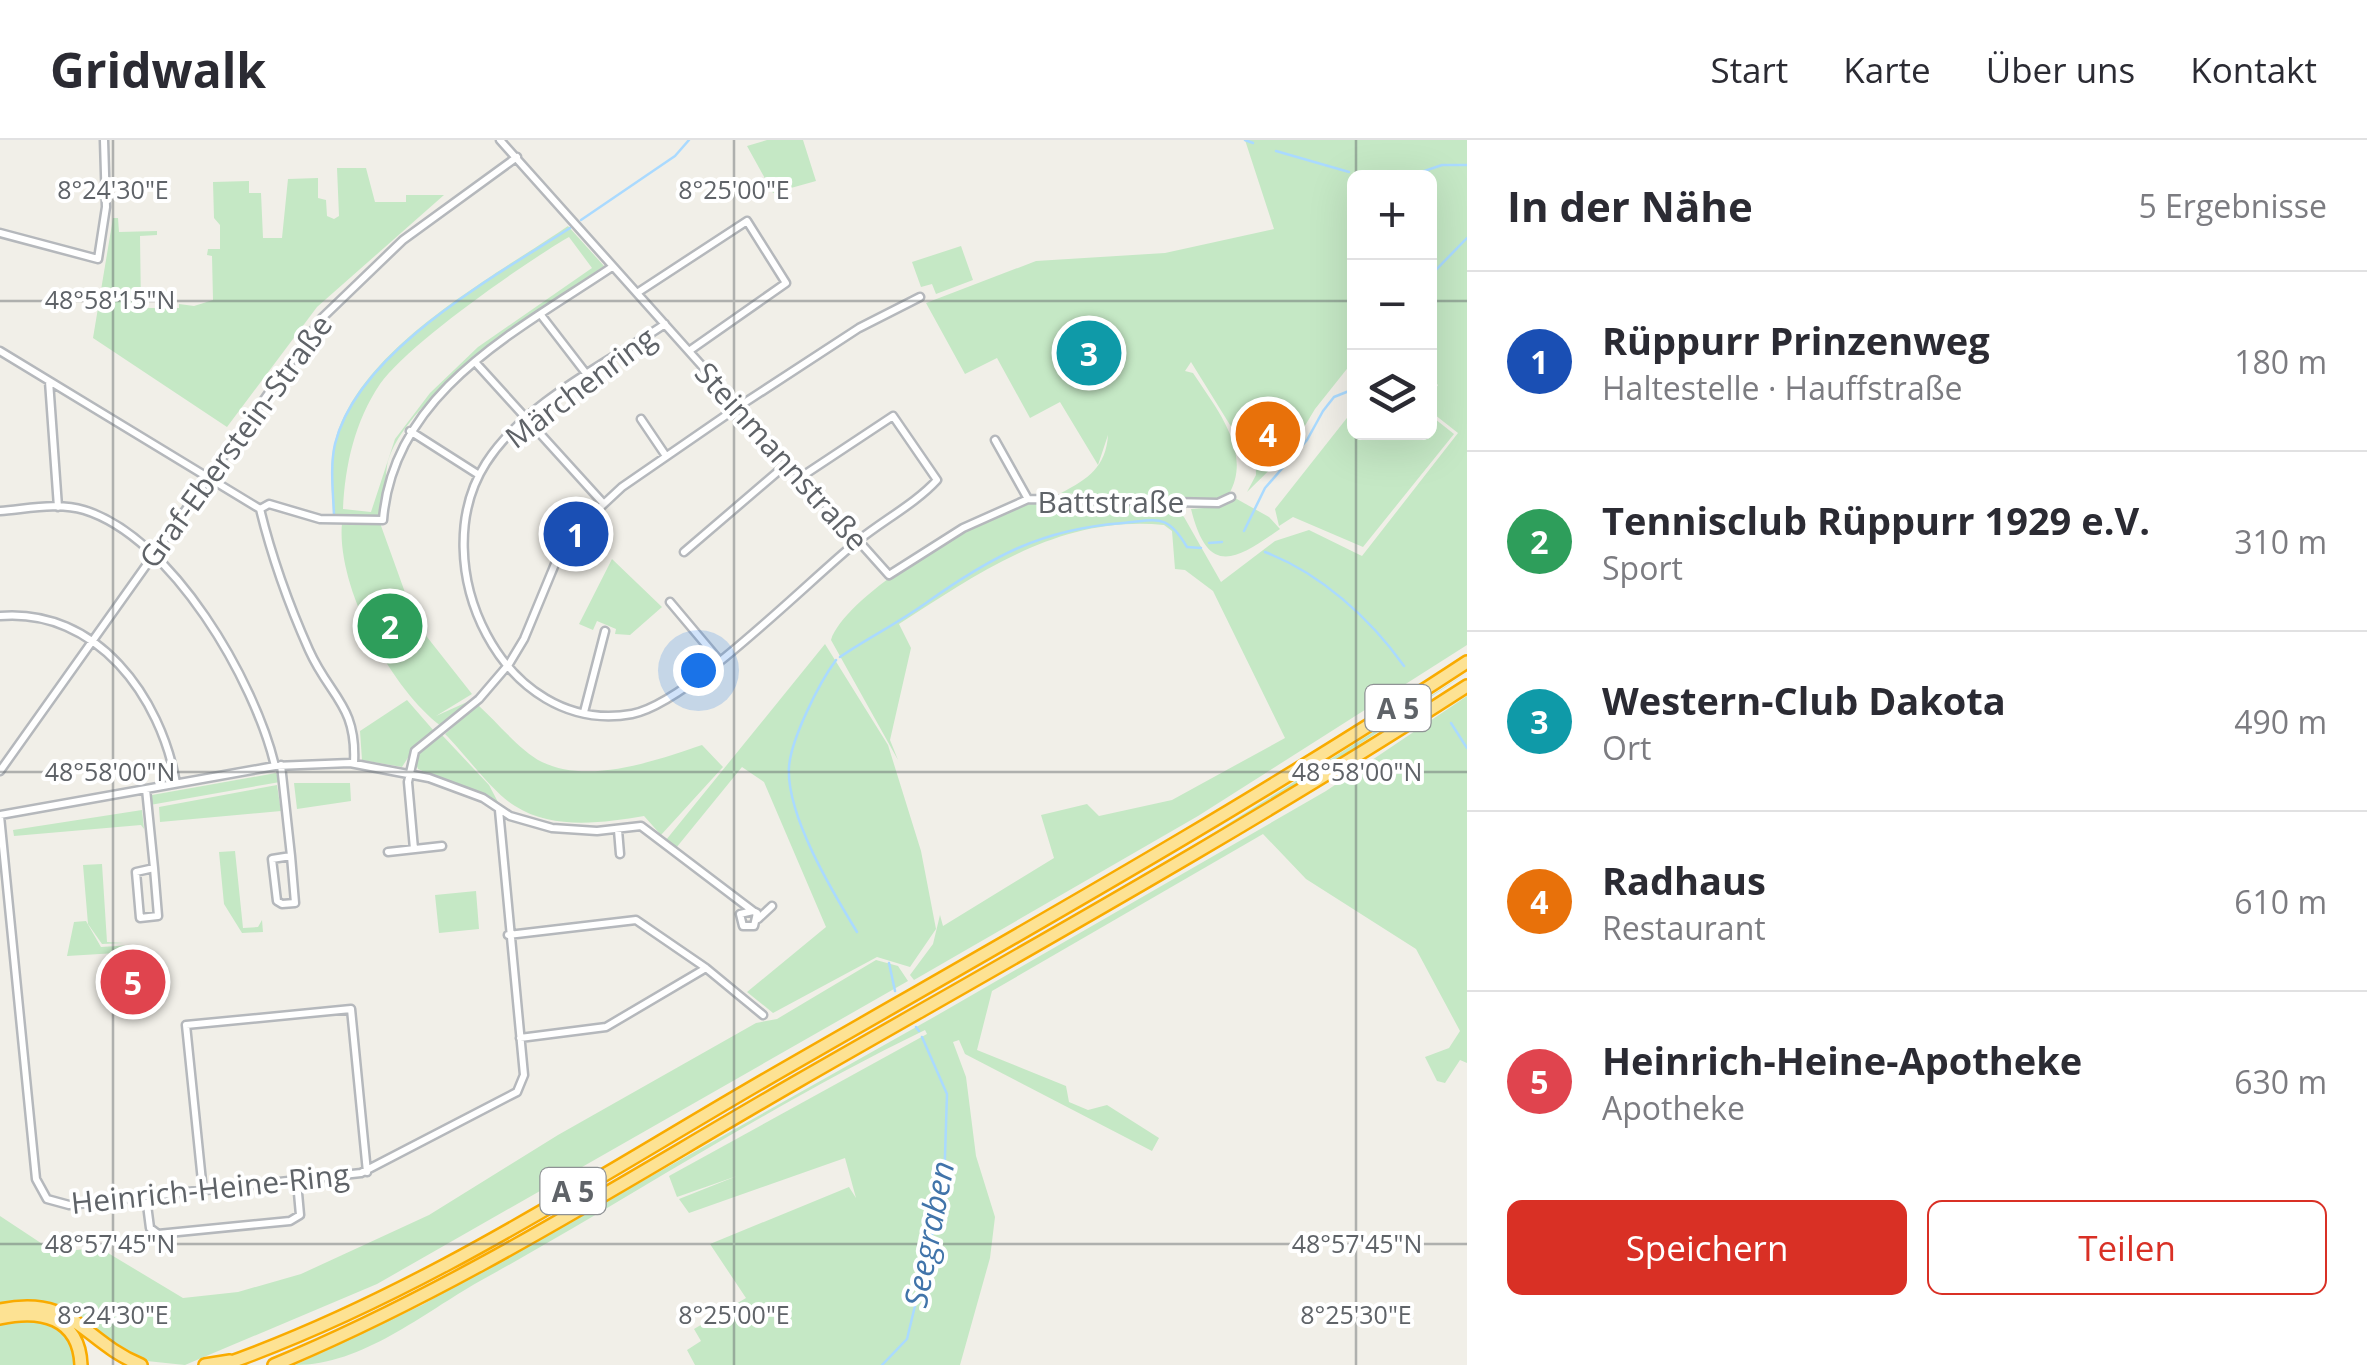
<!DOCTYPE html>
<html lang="de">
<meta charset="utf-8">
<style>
body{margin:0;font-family:"Open Sans",sans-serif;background:#f7f7f7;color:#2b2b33}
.controls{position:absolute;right:30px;top:30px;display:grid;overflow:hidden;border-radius:15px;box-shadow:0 10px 40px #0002}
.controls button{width:90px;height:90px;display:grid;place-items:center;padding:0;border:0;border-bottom:2px solid #e1e1e2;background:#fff;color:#2b2b33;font:50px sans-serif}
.you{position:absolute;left:698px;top:530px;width:35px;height:35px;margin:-25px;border:8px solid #fff;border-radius:50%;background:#1a73e8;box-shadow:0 0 0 15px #1a73e833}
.badge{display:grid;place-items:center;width:65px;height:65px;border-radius:50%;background:#d93025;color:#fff;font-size:32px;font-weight:700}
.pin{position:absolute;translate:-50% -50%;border:5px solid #fff;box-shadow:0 2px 10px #0006}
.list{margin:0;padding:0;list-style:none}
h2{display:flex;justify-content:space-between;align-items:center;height:130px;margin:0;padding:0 40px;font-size:42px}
h2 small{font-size:32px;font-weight:400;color:#7c7c81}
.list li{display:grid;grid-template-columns:65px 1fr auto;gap:30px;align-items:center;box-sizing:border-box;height:180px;padding:0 40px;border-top:2px solid #e1e1e2}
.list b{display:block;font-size:38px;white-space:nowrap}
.list p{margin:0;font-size:32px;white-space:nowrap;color:#7c7c81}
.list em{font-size:32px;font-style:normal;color:#7c7c81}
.actions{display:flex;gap:20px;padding:30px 40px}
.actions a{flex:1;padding:22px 0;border:2px solid #d93025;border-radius:15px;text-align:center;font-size:35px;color:#d93025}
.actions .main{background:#d93025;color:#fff}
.icon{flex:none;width:55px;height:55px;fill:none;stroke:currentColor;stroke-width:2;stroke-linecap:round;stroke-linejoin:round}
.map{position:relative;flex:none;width:1467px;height:1225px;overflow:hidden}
header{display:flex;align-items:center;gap:60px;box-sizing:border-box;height:140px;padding:0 50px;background:#fff;border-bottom:2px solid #e1e1e2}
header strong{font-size:48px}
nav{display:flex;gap:55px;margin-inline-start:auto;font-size:35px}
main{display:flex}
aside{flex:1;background:#fff}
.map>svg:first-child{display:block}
.green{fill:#c5e8c5;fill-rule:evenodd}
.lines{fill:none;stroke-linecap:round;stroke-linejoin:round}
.stream{stroke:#aadaff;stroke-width:2.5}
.minor-casing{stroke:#b5b8bc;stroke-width:11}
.motorway-casing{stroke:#f9ab00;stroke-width:16}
.minor{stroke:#fff;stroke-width:6}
.motorway{stroke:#fde293;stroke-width:11}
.ticks{fill:none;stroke:#5f6368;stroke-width:2.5;stroke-opacity:0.45}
.labels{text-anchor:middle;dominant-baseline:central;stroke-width:8;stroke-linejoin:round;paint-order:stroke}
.shield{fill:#fff;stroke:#8f9295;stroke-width:2.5}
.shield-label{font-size:28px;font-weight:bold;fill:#5f6368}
.street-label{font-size:30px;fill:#5f6368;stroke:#fff}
.water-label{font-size:32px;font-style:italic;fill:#4174aa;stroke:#fff}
.ticks-label{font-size:25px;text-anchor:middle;fill:#5f6368;stroke:#fff;stroke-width:8;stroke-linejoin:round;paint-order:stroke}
</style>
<header>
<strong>Gridwalk</strong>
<nav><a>Start</a><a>Karte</a><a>Über uns</a><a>Kontakt</a></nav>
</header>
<main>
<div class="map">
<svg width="1467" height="1225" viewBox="0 0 1467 1225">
<rect width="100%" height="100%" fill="#f1efe8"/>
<path class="green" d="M767,0H803L816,41L773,53L747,6Z
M1245,0H1467V505L1198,676L914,840L910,835L933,804L940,775L943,786L1054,718L1041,675L1087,664L1099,676L1172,660L1285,598L1213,451L1185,430L1175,429L1172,391L1164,385C1061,375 981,431 899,484L911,508L890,600L898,620L831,500C846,454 983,372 1031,363C1074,354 1126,363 1170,364L1184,377L1221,442L1275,401L1309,390L1362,416L1458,293L1430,271V257L1438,245L1430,238V38H1354V220L1315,269L1291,309L1247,352L1256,335L1255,302L1235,293L1191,222L1185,231L1193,233C1216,268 1253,312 1229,354L1216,361L1061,353C1088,339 1106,327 1108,295L1098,325L1060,262L1030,278L997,218L965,234L926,163L1036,121L1165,113L1274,89Z
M337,28H366L375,62H406V55H444L317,167L227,287L93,198L113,78H118L119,92L157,91V95L140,96L141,168H179V164L194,166L213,160L212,116L207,115L208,109H220V85L214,78L213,42L249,41V53H261L263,98H282L288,39L318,38V58L326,60L327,76L334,79L339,76Z
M568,86L604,126C547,165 400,259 387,326C385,339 385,362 380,377L333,378C333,354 328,325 335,301C360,207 492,138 568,86ZM569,97L592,128L478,207L430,253L395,299L371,372L343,369C345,325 355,281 380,244C408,204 524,123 569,97Z
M961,106L973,140L936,154L932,144L921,147L912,122Z
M1354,269V292H1430V275L1454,294L1363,407L1293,377L1279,386L1275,369Z
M1235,358L1269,377L1280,389C1236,420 1208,438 1191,369L1217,367Z
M342,383H380L416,483L472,554L436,576L476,558L441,586C391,549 336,446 342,383Z
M612,419L662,467L630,495L615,494L616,489L597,481L593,490L579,484Z
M825,504L888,605L921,711L936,789L910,827L877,817L773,873L747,852L826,787L764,642L742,627L676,708L666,700Z
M1467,533L1277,659L925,861L1199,702Z
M1467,556V923L1460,920L1445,943L1437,941L1425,917L1449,908L1460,891L1416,809L1306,739L1263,694L992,851L977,910L1066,946L1069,962L1088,970L1107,965L1159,998L1152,1011L965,914L959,900L953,902L966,937L976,1016L995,1077L990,1118L960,1225H695L687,1210L701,1201L694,1189L746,1158L710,1104L849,1047L856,1058L845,1018L689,1073L679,1059L737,1036L677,1057L669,1036L927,894L925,890C772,964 629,1059 480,1141C423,1173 363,1225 295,1225L422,1165L934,877L1326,651Z
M407,560L434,591L418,602L402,627L362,620L360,591Z
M478,565C498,583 519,610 542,622C590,645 657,620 702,605L723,627L661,695L644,676C603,683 552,690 515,666C493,653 465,614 445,594Z
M442,595L489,645L499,664L418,629L415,621L422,607Z
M276,633L280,642L150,665L152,655Z
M294,643H350L351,661L297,669Z
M277,645L281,671L160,682L159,667Z
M142,670L144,689L141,685L14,696L13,690Z
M235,711L243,788L258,787L262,780L263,792L242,793L224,764L219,712Z
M102,724L107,802L124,803L102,804L88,784L83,725Z
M476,751L479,789L439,793L435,755Z
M86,781L101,807L132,805L133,812L67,816L74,782Z
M876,820L898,826L908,841L377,1144L185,1225L137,1220L50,1165L0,1162V1076L56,1113L98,1107L183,1158L238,1152L301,1134L429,1075L558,995L756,883L777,879Z
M21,1178C54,1183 71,1190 76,1225H0V1183Z"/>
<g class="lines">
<path class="stream" d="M1245,0L1253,3
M1276,11L1349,32
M1358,34L1407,37L1442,25H1467
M581,80L675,16L689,0
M1430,136L1467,98
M1354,233V238
M334,374C333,351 330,326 335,304C358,211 494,137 570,88
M1244,391L1265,348L1307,300L1323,271L1334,257L1354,249
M1209,403L1222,402
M1265,412C1320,433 1370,478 1404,526
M840,517C868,498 898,483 926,463C991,417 1041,389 1123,383C1158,380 1167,373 1187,407L1201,408
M836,520C819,543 791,599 789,627C786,675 832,751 857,792
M1451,583L1467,608
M889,823L895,851
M916,887L919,891
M882,1225L907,1199L944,1046L947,954L922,897"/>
<g class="minor-casing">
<path id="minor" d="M500,0L889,435L963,388L1028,359L1218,363L1231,357
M0,93L98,119L106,67L104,0
M637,153L747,81L786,143L689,211
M541,175L588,236
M665,184C606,224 525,262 486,323C422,423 503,597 632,574C689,563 808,441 859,400C884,380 916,363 937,340L893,276L801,337
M0,211L260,369
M475,222L603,363
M49,241L58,367
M641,279L666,316
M410,291L479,335
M995,300L1028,359
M260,369L269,364L320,379L383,380C393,252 517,191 612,127
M260,369C272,418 288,463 309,510C330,557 357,565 354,623
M0,371C27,369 58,362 84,370C172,397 255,541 275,626
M684,412L788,323
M670,462L718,519
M0,476C97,468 161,557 176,643
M584,572L605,491
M281,625L291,716
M0,631L322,178L403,100L517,17
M146,649L154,728
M0,675L275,626L350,623L429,638L483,658L510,676L552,688L597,691L641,686L753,771L757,773L754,786H743L740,774L753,771
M0,676L36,1039L47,1059L69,1065L361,1033L517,952L524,935L499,670
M618,690L620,714
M414,709L408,642L415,611L479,559L509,524L524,499L555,424L592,375L622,347L738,267L859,188L920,157
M388,712L442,706
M291,716L295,763L282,764L277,761L272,719Z
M154,728L158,776L140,778L136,732Z
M758,779L772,766
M508,795L636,780L706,828L763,875
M520,898L606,887L706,828
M203,1051L186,885L351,869L367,1032
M146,1057L150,1088L158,1094L290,1081L300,1075L297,1042"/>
</g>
<g class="motorway-casing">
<path id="motorway" d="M0,1170C75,1155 81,1200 141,1225
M0,1178C40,1169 79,1177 81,1225
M205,1225L230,1221
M223,1225C415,1157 589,1042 765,940C1001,804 1239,672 1467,522
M274,1225C457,1149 626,1040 798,941C1023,812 1249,687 1467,546"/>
</g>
<use href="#minor" class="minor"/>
<use href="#motorway" class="motorway"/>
</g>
<path class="ticks" d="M113,0V1225M734,0V1225M1356,0V38M0,161H1354M1430,161H1467M1356,292V1225M0,632H1467M0,1104H1467"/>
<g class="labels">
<g class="shield">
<rect x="1365.5" y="545" width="65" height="46" rx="8"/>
<rect x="540.5" y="1028" width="65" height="46" rx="8"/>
</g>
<g class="shield-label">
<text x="1398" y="568">A 5</text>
<text x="573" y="1051">A 5</text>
</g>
<g class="street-label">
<text transform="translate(580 247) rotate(-37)">Märchenring</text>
<text transform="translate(235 301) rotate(-54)">Graf-Eberstein-Straße</text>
<text transform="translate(782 316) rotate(48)">Steinmannstraße</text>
<text x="1111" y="361">Battstraße</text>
<text transform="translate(210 1048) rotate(-6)">Heinrich-Heine-Ring</text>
</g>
<g class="water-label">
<text transform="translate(928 1094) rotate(-79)">Seegraben</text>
</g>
</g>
<g class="ticks-label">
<text x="113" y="59">8°24'30"E</text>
<text x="734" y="59">8°25'00"E</text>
<text x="110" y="169">48°58'15"N</text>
<text x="110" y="641">48°58'00"N</text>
<text x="1357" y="641">48°58'00"N</text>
<text x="110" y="1113">48°57'45"N</text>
<text x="1357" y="1113">48°57'45"N</text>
<text x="113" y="1184">8°24'30"E</text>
<text x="734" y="1184">8°25'00"E</text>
<text x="1356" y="1184">8°25'30"E</text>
</g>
</svg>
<div class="controls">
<button>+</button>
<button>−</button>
<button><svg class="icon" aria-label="layers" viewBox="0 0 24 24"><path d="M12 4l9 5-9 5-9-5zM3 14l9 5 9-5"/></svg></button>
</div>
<div class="you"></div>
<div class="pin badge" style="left:576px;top:394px;background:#1a4fb4">1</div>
<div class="pin badge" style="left:390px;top:486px;background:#2e9e5b">2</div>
<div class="pin badge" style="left:1089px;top:213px;background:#0f9aa8">3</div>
<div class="pin badge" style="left:1268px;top:294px;background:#e8710a">4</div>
<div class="pin badge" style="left:133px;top:842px;background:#e0444e">5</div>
</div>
<aside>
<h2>In der Nähe<small>5 Ergebnisse</small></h2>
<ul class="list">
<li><span class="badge" style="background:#1a4fb4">1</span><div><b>Rüppurr Prinzenweg</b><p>Haltestelle · Hauffstraße</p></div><em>180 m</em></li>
<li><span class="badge" style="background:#2e9e5b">2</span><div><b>Tennisclub Rüppurr 1929 e.V.</b><p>Sport</p></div><em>310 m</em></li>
<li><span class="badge" style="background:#0f9aa8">3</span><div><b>Western-Club Dakota</b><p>Ort</p></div><em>490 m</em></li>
<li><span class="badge" style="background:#e8710a">4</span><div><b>Radhaus</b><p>Restaurant</p></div><em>610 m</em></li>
<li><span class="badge" style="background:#e0444e">5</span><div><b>Heinrich-Heine-Apotheke</b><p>Apotheke</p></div><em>630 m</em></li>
</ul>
<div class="actions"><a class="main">Speichern</a><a>Teilen</a></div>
</aside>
</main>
